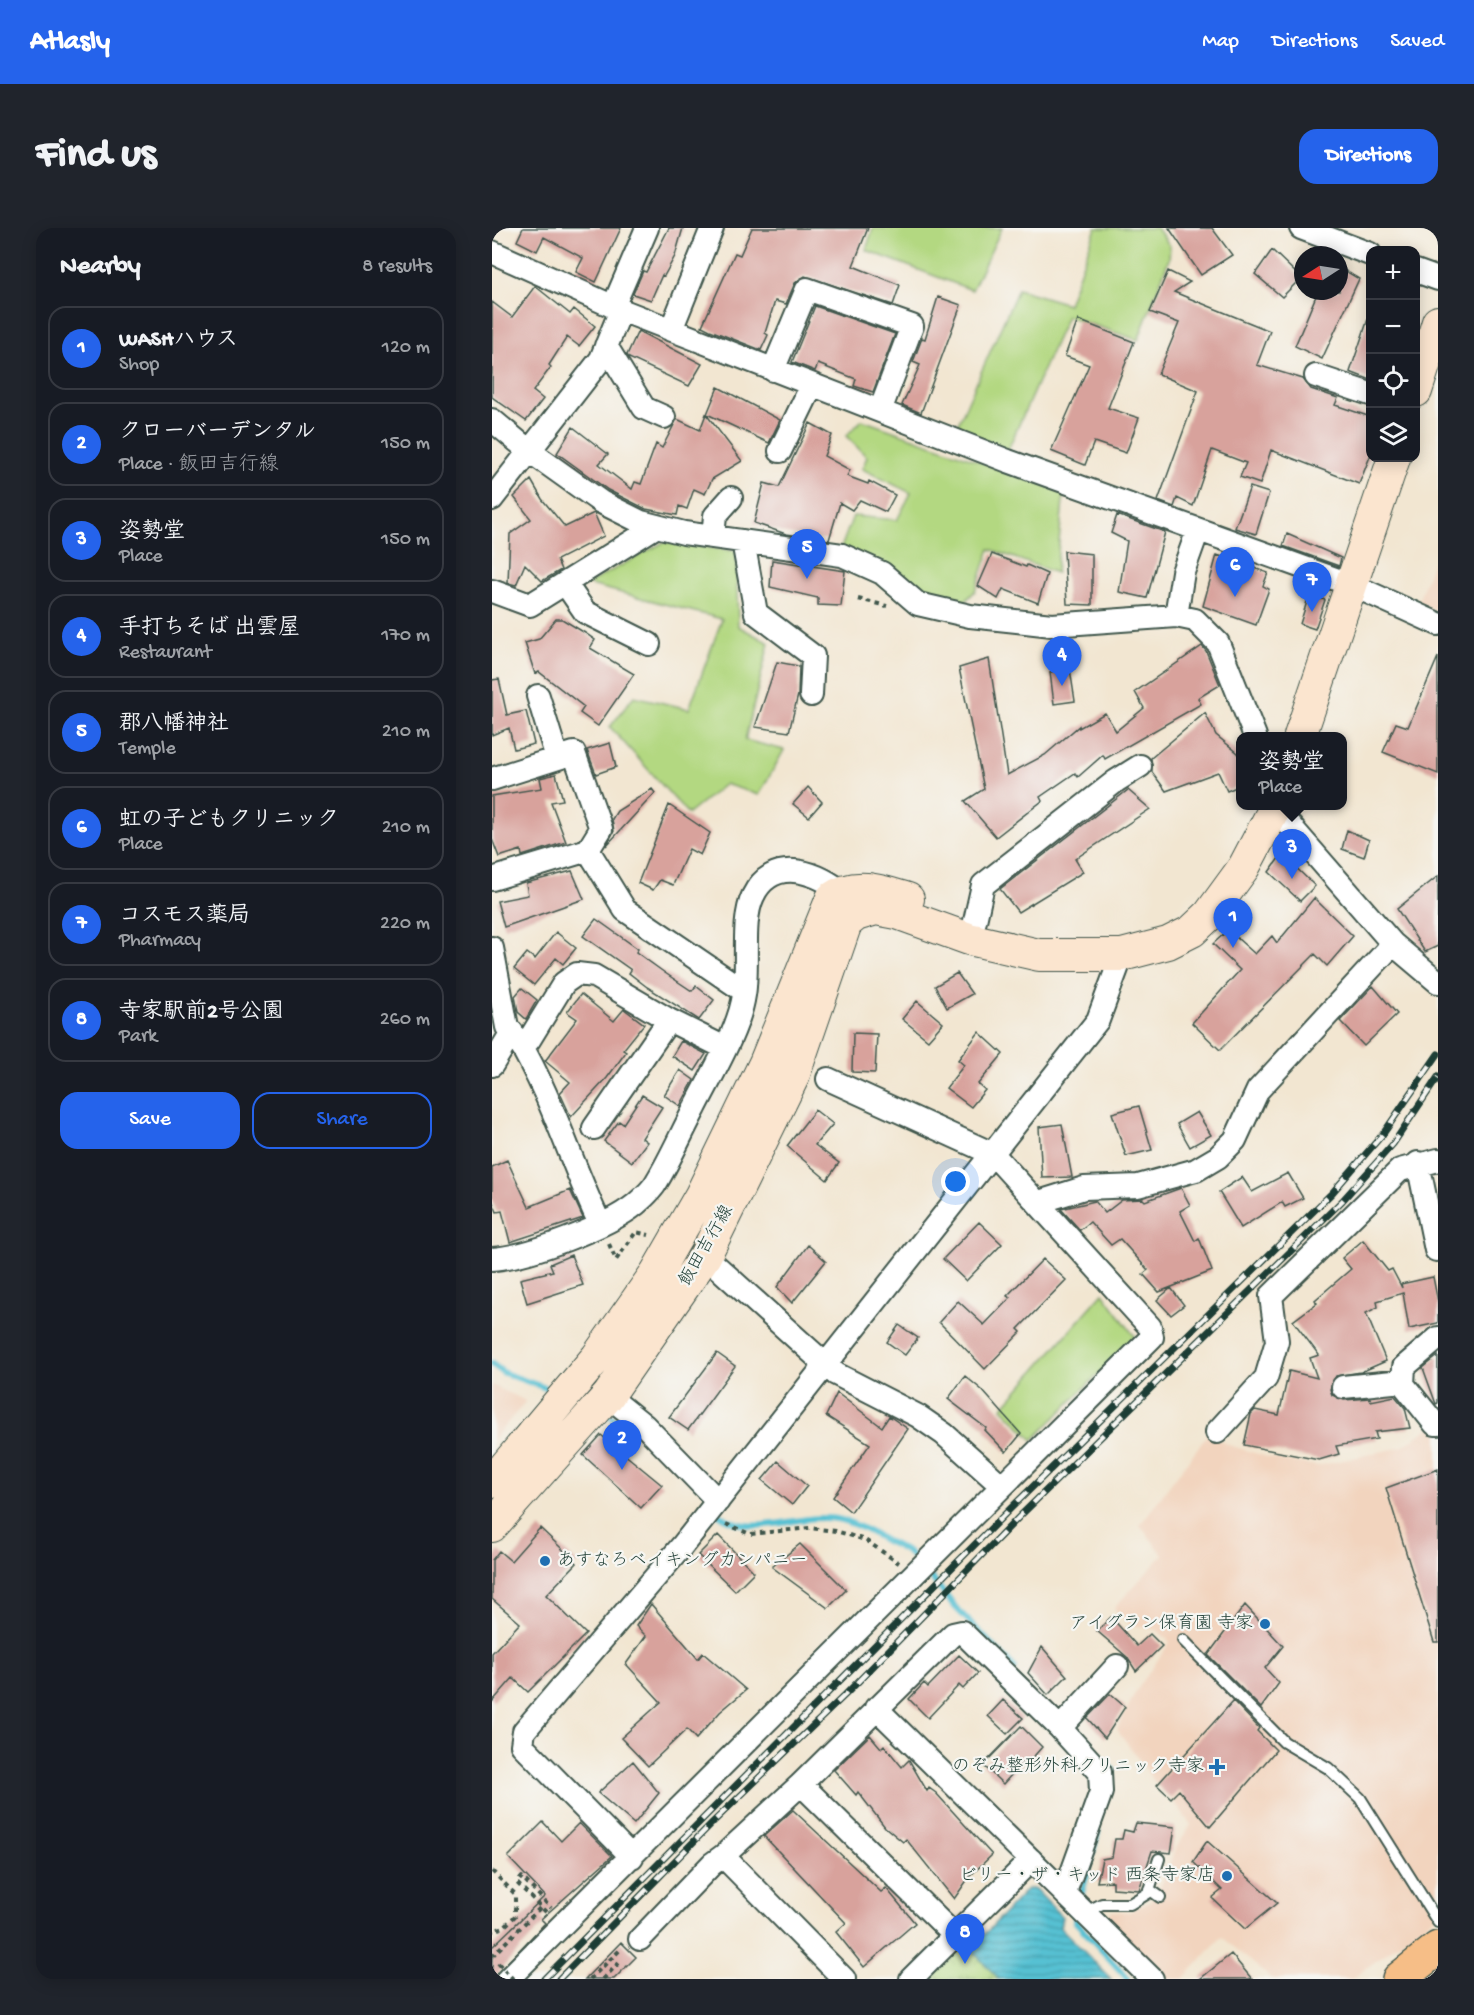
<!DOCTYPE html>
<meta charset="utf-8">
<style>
body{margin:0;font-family:"Gochi Hand","Klee One",sans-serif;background:#20242c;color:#f1f3f6}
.controls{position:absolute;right:18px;top:18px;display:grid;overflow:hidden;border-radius:12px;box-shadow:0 3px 15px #0003}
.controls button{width:54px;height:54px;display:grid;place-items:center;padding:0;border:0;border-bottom:2px solid #363941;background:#171b24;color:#f1f3f6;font:30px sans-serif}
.compass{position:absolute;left:802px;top:18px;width:54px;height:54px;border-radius:50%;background:#171b24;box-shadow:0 3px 15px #0003;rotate:258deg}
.you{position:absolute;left:464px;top:954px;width:21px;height:21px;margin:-15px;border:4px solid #fff;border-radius:50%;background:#1a73e8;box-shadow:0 0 0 9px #1a73e833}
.badge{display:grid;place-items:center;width:39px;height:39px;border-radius:50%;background:#2563eb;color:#fff;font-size:20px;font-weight:700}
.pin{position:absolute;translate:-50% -50px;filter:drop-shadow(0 2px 3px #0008)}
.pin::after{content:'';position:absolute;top:32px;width:21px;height:18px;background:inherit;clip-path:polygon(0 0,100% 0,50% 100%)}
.popup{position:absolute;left:744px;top:504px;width:111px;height:78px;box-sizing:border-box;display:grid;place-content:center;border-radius:12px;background:#171b24;filter:drop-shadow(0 2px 4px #0005);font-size:20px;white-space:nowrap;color:#9ea1a6}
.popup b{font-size:22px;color:#f1f3f6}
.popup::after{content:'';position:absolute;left:50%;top:100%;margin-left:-12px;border:12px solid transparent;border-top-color:#171b24}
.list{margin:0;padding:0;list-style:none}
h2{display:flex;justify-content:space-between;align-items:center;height:78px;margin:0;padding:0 24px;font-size:26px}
h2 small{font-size:20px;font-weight:400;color:#9ea1a6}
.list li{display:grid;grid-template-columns:39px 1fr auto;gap:18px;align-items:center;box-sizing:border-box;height:84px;margin:0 12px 12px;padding:0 12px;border:2px solid #363941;border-radius:18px}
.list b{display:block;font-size:22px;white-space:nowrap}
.list p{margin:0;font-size:20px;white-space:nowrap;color:#9ea1a6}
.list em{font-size:20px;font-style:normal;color:#9ea1a6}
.actions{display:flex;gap:12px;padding:18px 24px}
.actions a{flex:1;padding:14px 0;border:2px solid #2563eb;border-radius:18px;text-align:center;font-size:21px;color:#2563eb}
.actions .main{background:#2563eb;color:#fff}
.icon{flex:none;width:33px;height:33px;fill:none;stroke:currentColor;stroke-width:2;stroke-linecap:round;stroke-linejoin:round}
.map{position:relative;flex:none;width:946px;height:1751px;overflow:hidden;border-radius:18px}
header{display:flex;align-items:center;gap:36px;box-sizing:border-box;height:84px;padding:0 30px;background:#2563eb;color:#fff}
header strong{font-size:28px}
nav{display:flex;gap:33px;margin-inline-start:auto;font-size:21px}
.intro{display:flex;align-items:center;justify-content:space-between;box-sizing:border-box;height:144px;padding:0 36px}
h1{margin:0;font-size:42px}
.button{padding:15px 27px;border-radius:18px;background:#2563eb;color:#fff;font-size:21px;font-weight:700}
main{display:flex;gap:36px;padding:0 36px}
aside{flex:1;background:#171b24;border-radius:18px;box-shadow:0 3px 15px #0003}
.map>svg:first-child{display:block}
.built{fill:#f2d4be}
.green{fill:#b3d881;stroke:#698a5a;stroke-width:1.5}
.park{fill:url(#park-crowns);stroke:#698a5a;stroke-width:1.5}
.water{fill:url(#water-rules);stroke:#3b7f84;stroke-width:1.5}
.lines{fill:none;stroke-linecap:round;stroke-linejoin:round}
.stream{stroke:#57c1d3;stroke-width:6}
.building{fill:#d8a29c}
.lane-casing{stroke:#3f564c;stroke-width:14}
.street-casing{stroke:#3f564c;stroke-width:26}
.secondary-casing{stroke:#3f564c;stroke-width:34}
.highway-casing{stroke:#3f564c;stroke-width:36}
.path{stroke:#3f564c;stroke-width:4;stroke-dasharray:4.5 4.5;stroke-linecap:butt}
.lane{stroke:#fff;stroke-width:10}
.street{stroke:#fff;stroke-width:22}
.secondary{stroke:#fbe5cf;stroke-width:32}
.highway{stroke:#f6be87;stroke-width:33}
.rail-casing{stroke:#1f3d34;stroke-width:7}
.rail{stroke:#f6f6f2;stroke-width:4.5;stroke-dasharray:14;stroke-linecap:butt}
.path-bridge{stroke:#3f564c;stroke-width:4;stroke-dasharray:4.5 4.5;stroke-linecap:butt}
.poi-dot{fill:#1f6fb2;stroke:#f6f6f2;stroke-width:2}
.labels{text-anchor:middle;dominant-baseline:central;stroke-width:4.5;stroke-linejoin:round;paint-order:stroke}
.street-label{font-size:18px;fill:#1f3d34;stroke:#f6f6f2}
.poi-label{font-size:18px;fill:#1f3d34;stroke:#f6f6f2;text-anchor:end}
</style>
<header>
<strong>Atlasly</strong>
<nav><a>Map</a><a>Directions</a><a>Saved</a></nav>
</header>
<div class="intro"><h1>Find us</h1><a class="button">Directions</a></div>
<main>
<aside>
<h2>Nearby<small>8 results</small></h2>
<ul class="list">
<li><span class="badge">1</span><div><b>WASHハウス</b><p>Shop</p></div><em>120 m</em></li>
<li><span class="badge">2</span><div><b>クローバーデンタル</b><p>Place · 飯田吉行線</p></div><em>150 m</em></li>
<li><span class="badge">3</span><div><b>姿勢堂</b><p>Place</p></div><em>150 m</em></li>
<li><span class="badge">4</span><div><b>手打ちそば 出雲屋</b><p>Restaurant</p></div><em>170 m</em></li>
<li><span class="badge">5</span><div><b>郡八幡神社</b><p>Temple</p></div><em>210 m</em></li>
<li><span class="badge">6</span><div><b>虹の子どもクリニック</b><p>Place</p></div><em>210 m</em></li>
<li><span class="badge">7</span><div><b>コスモス薬局</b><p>Pharmacy</p></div><em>220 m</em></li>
<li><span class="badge">8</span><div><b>寺家駅前2号公園</b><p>Park</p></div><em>260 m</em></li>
</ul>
<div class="actions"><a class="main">Save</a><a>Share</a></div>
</aside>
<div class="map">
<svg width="946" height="1751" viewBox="0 0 946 1751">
<defs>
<pattern id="park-crowns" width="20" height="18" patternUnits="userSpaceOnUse" patternTransform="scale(1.5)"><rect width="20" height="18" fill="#b3d881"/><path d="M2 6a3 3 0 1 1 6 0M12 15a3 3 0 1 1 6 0" fill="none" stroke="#9aba70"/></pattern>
<pattern id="water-rules" width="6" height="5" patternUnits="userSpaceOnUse" patternTransform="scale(1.5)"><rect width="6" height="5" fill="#57c1d3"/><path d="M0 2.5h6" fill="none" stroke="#479eac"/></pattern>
</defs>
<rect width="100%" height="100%" fill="#f6f6f2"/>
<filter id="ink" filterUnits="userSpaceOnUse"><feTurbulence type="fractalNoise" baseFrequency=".0167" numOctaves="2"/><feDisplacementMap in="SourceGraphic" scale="12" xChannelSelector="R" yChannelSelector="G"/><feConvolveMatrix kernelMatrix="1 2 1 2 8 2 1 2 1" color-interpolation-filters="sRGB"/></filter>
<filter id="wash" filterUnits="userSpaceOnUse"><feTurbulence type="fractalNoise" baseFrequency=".008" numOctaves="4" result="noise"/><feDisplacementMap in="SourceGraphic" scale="24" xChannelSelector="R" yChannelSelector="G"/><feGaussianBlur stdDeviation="1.35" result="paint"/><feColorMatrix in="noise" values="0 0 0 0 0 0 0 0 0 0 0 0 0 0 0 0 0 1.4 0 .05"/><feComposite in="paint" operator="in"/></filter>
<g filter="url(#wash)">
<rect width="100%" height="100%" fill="#f2e6d1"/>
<path class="built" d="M946,320V383L926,374Z
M0,1157L34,1173L0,1213Z
M943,1196H946V1686L860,1751H780L730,1709L691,1751H660L607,1697L620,1683L637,1684L658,1674L667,1663L682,1623L699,1597L679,1570L665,1557L625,1501L643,1465L678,1414L665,1402L636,1396L622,1380L671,1327L648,1297L716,1206L737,1217L778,1230L825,1238L910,1219Z"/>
<path class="green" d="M381,0H510L480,62L374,22Z
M604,0H665L678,18L677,31L646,112L575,88L514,226L462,205L526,61L576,76Z
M370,192L572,263L564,345L498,321L483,363L467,380L429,370L349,320L361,288L405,292L419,265L370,241L375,229L354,208Z
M172,314L244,323L246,398L277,415L253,512L292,522L267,567L233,556L196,586L118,499L142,468L197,481L230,391L95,356Z
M611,1065L643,1109L541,1212L510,1180Z"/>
<path class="park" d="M474,1716L507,1751H438Z"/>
<path class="water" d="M535,1661H543L570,1689L568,1699L619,1751H507L479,1721Z"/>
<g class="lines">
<path class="stream" d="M0,1136L12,1145L62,1163
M113,1185L141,1201
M224,1284C260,1314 304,1284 345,1291C361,1294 378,1304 392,1312C404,1318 417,1323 426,1334
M433,1342L463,1379L523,1440
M611,1532L621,1542L618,1559
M588,1672L606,1604
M585,1685L583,1693L636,1751"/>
</g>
<g id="blocks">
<path class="building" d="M31,0H129L104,54L84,44L91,30L52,9L45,23L25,13Z
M177,0H191L183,28L172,48L170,47L159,72L141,66L151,43L154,44Z
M260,0H376L361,38L408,57L401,77L313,48L303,55L294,76L283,73L273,105L276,107L269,122L218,102L210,98L243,25L248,27Z
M677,0H720L740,27L709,47Z
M780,22L809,50L790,69L763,46Z
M847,39L867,51L830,131L803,118L826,63H847Z
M676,43L698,54L682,64L778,103L765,137L811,151L819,161L846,170L843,177L879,189V226L867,256L779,222L768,256L748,249L754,235L720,222L701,278L685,270L682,279L666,273L706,163L666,146L687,95L658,84Z
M43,58L78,86L82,81L103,98L87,118L75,109L57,137L59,139L41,163L51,171L34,193L0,169V74L20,89Z
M446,69L469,77L429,185L410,177L428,137L421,134L430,110L433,111Z
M323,78L403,106L381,164L362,158L364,151L326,136L323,143L300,134Z
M876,91H879V152L858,144Z
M586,92L642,114L616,180L647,190L634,225L602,214L593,237L559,223L597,137L573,128Z
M146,103L210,136L197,158L137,130L135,127Z
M226,159L288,192L277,215L215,186Z
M214,186L250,233L220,251L213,266L202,261L195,281L187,278L185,287L154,281L116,262L65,225L81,199L116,226L107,236L140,261L143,254L149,256L164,216L170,220L185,191L208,202Z
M318,195L340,207L332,228L358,242L355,248L376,256L377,253L403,267L394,284L368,272L360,282L348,275L337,312L294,306L262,295L272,255L287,259Z
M39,252L50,271L73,299L102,285L112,308L65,332L69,342L50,353L33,336L24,357L16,355L18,306L39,291L22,269Z
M758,259L777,265L764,306L743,300Z
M625,287L673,304L655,370L627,364L635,313L619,305Z
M795,306L849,330L847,338L791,318Z
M572,323L600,326V377L575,376Z
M500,326L534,339L535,337L555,346L546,375L511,361L506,371L486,358Z
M725,327L776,345L771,358L777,361L764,397L711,378Z
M280,332L353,343L349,378L326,377V370L278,359Z
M817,367L833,372L823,401L808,396Z
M64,391H70L93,405L103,412L98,420L142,446L106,498L88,485L92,479L47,444L43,446L33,415L47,411Z
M710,418L714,423L728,457L706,470L709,476L613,531L611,527L586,549L583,545L548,569L550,573L504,609L473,573L492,561L467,440L497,431L515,547L553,527L587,498V500L613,485L624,503L652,480L643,464Z
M946,429V546L891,524L904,495L916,499Z
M285,434L307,438L306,467L297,504L263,499Z
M578,441L583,473L562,476L558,444Z
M7,451L15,487L34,483L42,516L22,521L17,500L0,507V452Z
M713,485L724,507L746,525L749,533V557L735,563L726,544L674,563L660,544L659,530Z
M118,515L124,539L104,546L95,522Z
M64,546L71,572L59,574L74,614L30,628L29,622L7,629L0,611V568L50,560L48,550Z
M316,559L330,574L317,589L301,576Z
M160,561L163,565L114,618L122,603L120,591L125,583Z
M636,562L658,581L583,631L591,644L526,684L508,661Z
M177,577L218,605L208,627L197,621L181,657L168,652L161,662L146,655Z
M855,602L877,612L872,629L850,621Z
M790,626L823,658L808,673L777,644Z
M80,643L92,671L12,699L5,673L36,667L34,655Z
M946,648V718L933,724L905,681Z
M822,670L861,708L835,738L823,726L728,822L700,795L748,742L721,716L736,702L763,726L780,708L785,715Z
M104,691L146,721L144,724L173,745L200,763L204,758L222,772L207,792L155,759L137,745L139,742L91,708Z
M64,704L84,720L71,736L64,730L42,757L22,741L35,725L43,731Z
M465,745L480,766L455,780L443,758Z
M881,758L905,786L872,818L848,793Z
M30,760L45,772L34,791L26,784L23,768Z
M89,766L122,793L132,781L152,796L131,822L134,824L115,850L79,889L68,865L78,854L53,833L85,791L75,784Z
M425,773L451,795L436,812L410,791Z
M487,804L511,826L486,856L493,862L479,879L454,860L472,837L466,832Z
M361,805L385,806L383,845L360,844Z
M189,813L214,826L203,843L180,828Z
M188,842L202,852L188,878L172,867Z
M150,867L170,879L150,910L155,914L140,934L112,913L127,893L131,896Z
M647,878L660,922L634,928L620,885Z
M323,882L341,896L323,917L347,935L335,952L295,918Z
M705,884L719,907L698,919L685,896Z
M570,896L580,949L550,950L547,899Z
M15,932L37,979L78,962L91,990L18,1014L10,983L5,984L0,972V939Z
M796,945L811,970L793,979L790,974L749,1000L727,964L750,949L760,964Z
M689,960L698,977L688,983L703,1013L707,1010L720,1043L667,1064L651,1046L656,1042L628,1011L619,1017L598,994L588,1002L569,981L603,973L613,985L630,972L651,971L653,973Z
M487,994L510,1016L474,1053L451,1031Z
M871,1012L896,1043L900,1041L910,1060L909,1056L941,1049L946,1074V1095L917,1101L911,1065L885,1073L886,1079L874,1085L894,1133L869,1144L844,1148L838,1161L840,1167L852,1172L878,1170L879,1173L903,1168L913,1180L918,1200L883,1204L885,1211L844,1218L847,1226L827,1232L752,1217L759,1186L763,1182L787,1187L797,1143L825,1150L818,1130L827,1127L801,1093L825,1075L823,1072L859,1041L850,1030Z
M316,1017L334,1033L300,1075L285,1059Z
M79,1027L91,1057L35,1075L28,1051L61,1043L58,1036Z
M551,1031L574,1052L526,1101L529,1104L493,1141L447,1094L466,1073L492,1097L518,1070L515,1068Z
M679,1060L692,1077L679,1087L665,1072Z
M407,1097L426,1110L413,1127L395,1114Z
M225,1125L243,1138L196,1202L177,1189Z
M946,1128V1175L944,1176L931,1140Z
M473,1148L490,1162L529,1206L514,1224L493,1202L494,1200L456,1171Z
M345,1165L390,1199L397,1188L416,1201L359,1284L341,1269L378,1216L334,1188Z
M109,1207L170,1257L149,1280L91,1227Z
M286,1233L315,1258L300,1277L270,1252Z
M946,1241V1414H942L894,1260Z
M48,1300L85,1335L54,1367L94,1406L36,1464L21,1450L0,1474V1425L28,1395L0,1371V1332L7,1323L19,1333Z
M226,1307L262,1344L243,1363L206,1327Z
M308,1316L354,1362L336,1380L280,1339Z
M159,1376L206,1431L211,1425L254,1462L228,1484L204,1511L195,1501L156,1538L129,1510L169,1474L134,1436L154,1408L144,1398Z
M753,1377L791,1418L773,1440L787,1455L769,1480L716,1427Z
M619,1389L645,1418L658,1406L670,1418L644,1443L635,1429L605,1403Z
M550,1419L575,1448L556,1467L536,1445Z
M467,1427L486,1445L471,1461L467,1457L436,1490L417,1471L432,1455L436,1459Z
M618,1466L633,1479L613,1510L595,1490Z
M511,1472L531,1490L515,1506L496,1488Z
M741,1473L767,1500L765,1503L784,1522L718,1599L687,1562L679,1570L665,1557Z
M529,1498L550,1519L536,1535L533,1532L511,1556L491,1537Z
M378,1507L389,1520L392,1517L410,1539L417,1532L435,1563L437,1560L444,1565L500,1627L478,1648L462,1671L414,1611L411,1614L393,1599L366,1564L364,1567L342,1542Z
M141,1533L167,1565L142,1596L106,1565Z
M301,1582L389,1664L394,1660L423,1695L372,1739L344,1704L354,1695L272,1608Z
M51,1594L69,1613L87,1595L120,1628L49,1691L53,1695L0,1751V1719L53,1668L16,1629Z
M644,1595L683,1599L679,1625L660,1623L647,1662L621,1660V1653L605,1654L610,1631L620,1629L623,1611H630L632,1602L641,1604Z
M715,1613L785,1675L753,1701L720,1670L730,1662L701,1634Z
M129,1714L144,1729L122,1751H93Z
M739,1726L760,1751H708Z"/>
</g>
</g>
<g filter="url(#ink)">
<use href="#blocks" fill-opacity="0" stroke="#3f564c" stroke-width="1.5"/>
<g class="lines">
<g class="lane-casing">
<path id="lane" d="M691,1412L792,1514L836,1540L868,1570L946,1694
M657,1661L668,1669
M594,1684L610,1676H638L656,1665L667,1631"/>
</g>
<g class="street-casing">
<path id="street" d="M809,0L878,26
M0,24L129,82L516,233L860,357L946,396
M924,43L946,51
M121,79L155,0
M179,102L220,0
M114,118L152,180L172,189
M281,142L315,61L420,98L388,183
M824,148L878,166
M0,192L36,222L109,274L149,294L192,305L350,327L390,345L426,376L478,388L560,397L684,388L703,392L726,415L763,508
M288,223L320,157
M0,271L109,131L129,82
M221,309L223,288L239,270
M251,313L264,385L321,428L319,467
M73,355L93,384L157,416
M0,363L38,377L165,298
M684,388L691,344L706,302
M46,468L65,530
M0,551L82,525L109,601L96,622L0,651
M782,584L794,593L901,716L946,754
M96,622L133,682L252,763
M483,693L491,657L624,553L648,538
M0,720L15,799L26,812H37L72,755L85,746L102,748L177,792L233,820
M26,812C60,869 79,935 108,996
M0,837L20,804
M102,900L177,792
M926,935L944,1022L946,1021
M547,974L592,960L646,958L704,942L726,929L743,912L766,862L901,716
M213,1028L344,1146L426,1188L452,1206L510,1258
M0,1031C35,1029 116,999 144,976C151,970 161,961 165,953C179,930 190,904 203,880C219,848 247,802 252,767C257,739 249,693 261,668C280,628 322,643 349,663
M946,1110L912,1139L911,1156L943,1196H946
M851,1159L911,1153
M116,1168L152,1197L226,1273
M725,1204L774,1150L785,1113L779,1068L908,942L946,932
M384,1480L660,1751
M568,1500L625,1438
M309,1556L463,1708
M140,1629L30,1517L32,1503L190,1318L606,792L630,727
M148,1711L220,1636L231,1628
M16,1751L660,1109L658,1099L501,926L336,851
M352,1751L231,1628L309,1556L461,1406L470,1404L568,1500L608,1544L609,1564L573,1664
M419,1751L539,1632"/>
</g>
<g class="secondary-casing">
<path id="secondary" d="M924,163L946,94
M808,508L902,230
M0,1254L105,1129L164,1045L209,967L273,835L340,670C364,653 390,663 416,671
M0,1298L116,1168L213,1028L301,849L354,695L364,687L384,681L405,685L477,711L547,727H630L676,715L700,703L717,687L752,639L784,578"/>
</g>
<g class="highway-casing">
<path id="highway" d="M907,1751L946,1720"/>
</g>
<path class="path" d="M366,371L395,378
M117,1016L124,1032L144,1004L157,1007
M234,1296L258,1306L318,1300L344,1303L373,1312L407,1335
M0,1643L23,1666V1688L12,1699L0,1703
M54,1684L25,1655L30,1649L59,1680
M0,1728L49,1679
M98,1751L130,1720
M111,1751L128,1734"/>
<use href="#lane" class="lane"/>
<use href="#street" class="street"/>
<use href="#secondary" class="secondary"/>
<use href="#highway" class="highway"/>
<g class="rail-casing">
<path id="rail" d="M52,1751L519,1280L840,965L891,906L946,826
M67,1751L220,1595L354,1466L528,1288L850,973L901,916L946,849"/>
</g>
<use href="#rail" class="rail"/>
<path class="path-bridge" d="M6,1735L21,1751"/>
</g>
</g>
<g class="poi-dot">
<circle cx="53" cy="1333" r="6"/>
<circle cx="773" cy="1396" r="6"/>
<path d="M722 1530h6v6h6v6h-6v6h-6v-6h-6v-6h6z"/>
<circle cx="735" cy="1648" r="6"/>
</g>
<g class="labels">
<g class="street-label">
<text transform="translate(215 1018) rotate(-60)">飯田吉行線</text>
</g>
<g class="poi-label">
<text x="65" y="1333" text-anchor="start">あすなろベイキングカンパニー</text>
<text x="761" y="1396">アイグラン保育園 寺家</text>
<text x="712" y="1539">のぞみ整形外科クリニック寺家</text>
<text x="723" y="1648">ビリー・ザ・キッド 西条寺家店</text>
</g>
</g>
</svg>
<div class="controls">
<button>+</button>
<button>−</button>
<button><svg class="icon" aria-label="locate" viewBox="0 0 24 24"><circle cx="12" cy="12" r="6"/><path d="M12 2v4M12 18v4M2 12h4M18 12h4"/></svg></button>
<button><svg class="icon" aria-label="layers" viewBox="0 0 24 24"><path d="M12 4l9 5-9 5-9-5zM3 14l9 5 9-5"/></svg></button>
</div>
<svg class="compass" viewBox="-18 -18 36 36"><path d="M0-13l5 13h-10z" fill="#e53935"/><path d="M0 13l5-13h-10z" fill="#9ea1a6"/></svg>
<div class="you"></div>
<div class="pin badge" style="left:741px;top:720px">1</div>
<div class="pin badge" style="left:130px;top:1242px">2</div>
<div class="pin badge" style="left:800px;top:651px">3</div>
<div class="popup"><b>姿勢堂</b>Place</div>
<div class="pin badge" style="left:570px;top:458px">4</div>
<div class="pin badge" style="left:315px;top:351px">5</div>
<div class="pin badge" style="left:743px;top:369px">6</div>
<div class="pin badge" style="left:820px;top:384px">7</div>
<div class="pin badge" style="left:473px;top:1736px">8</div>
</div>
</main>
